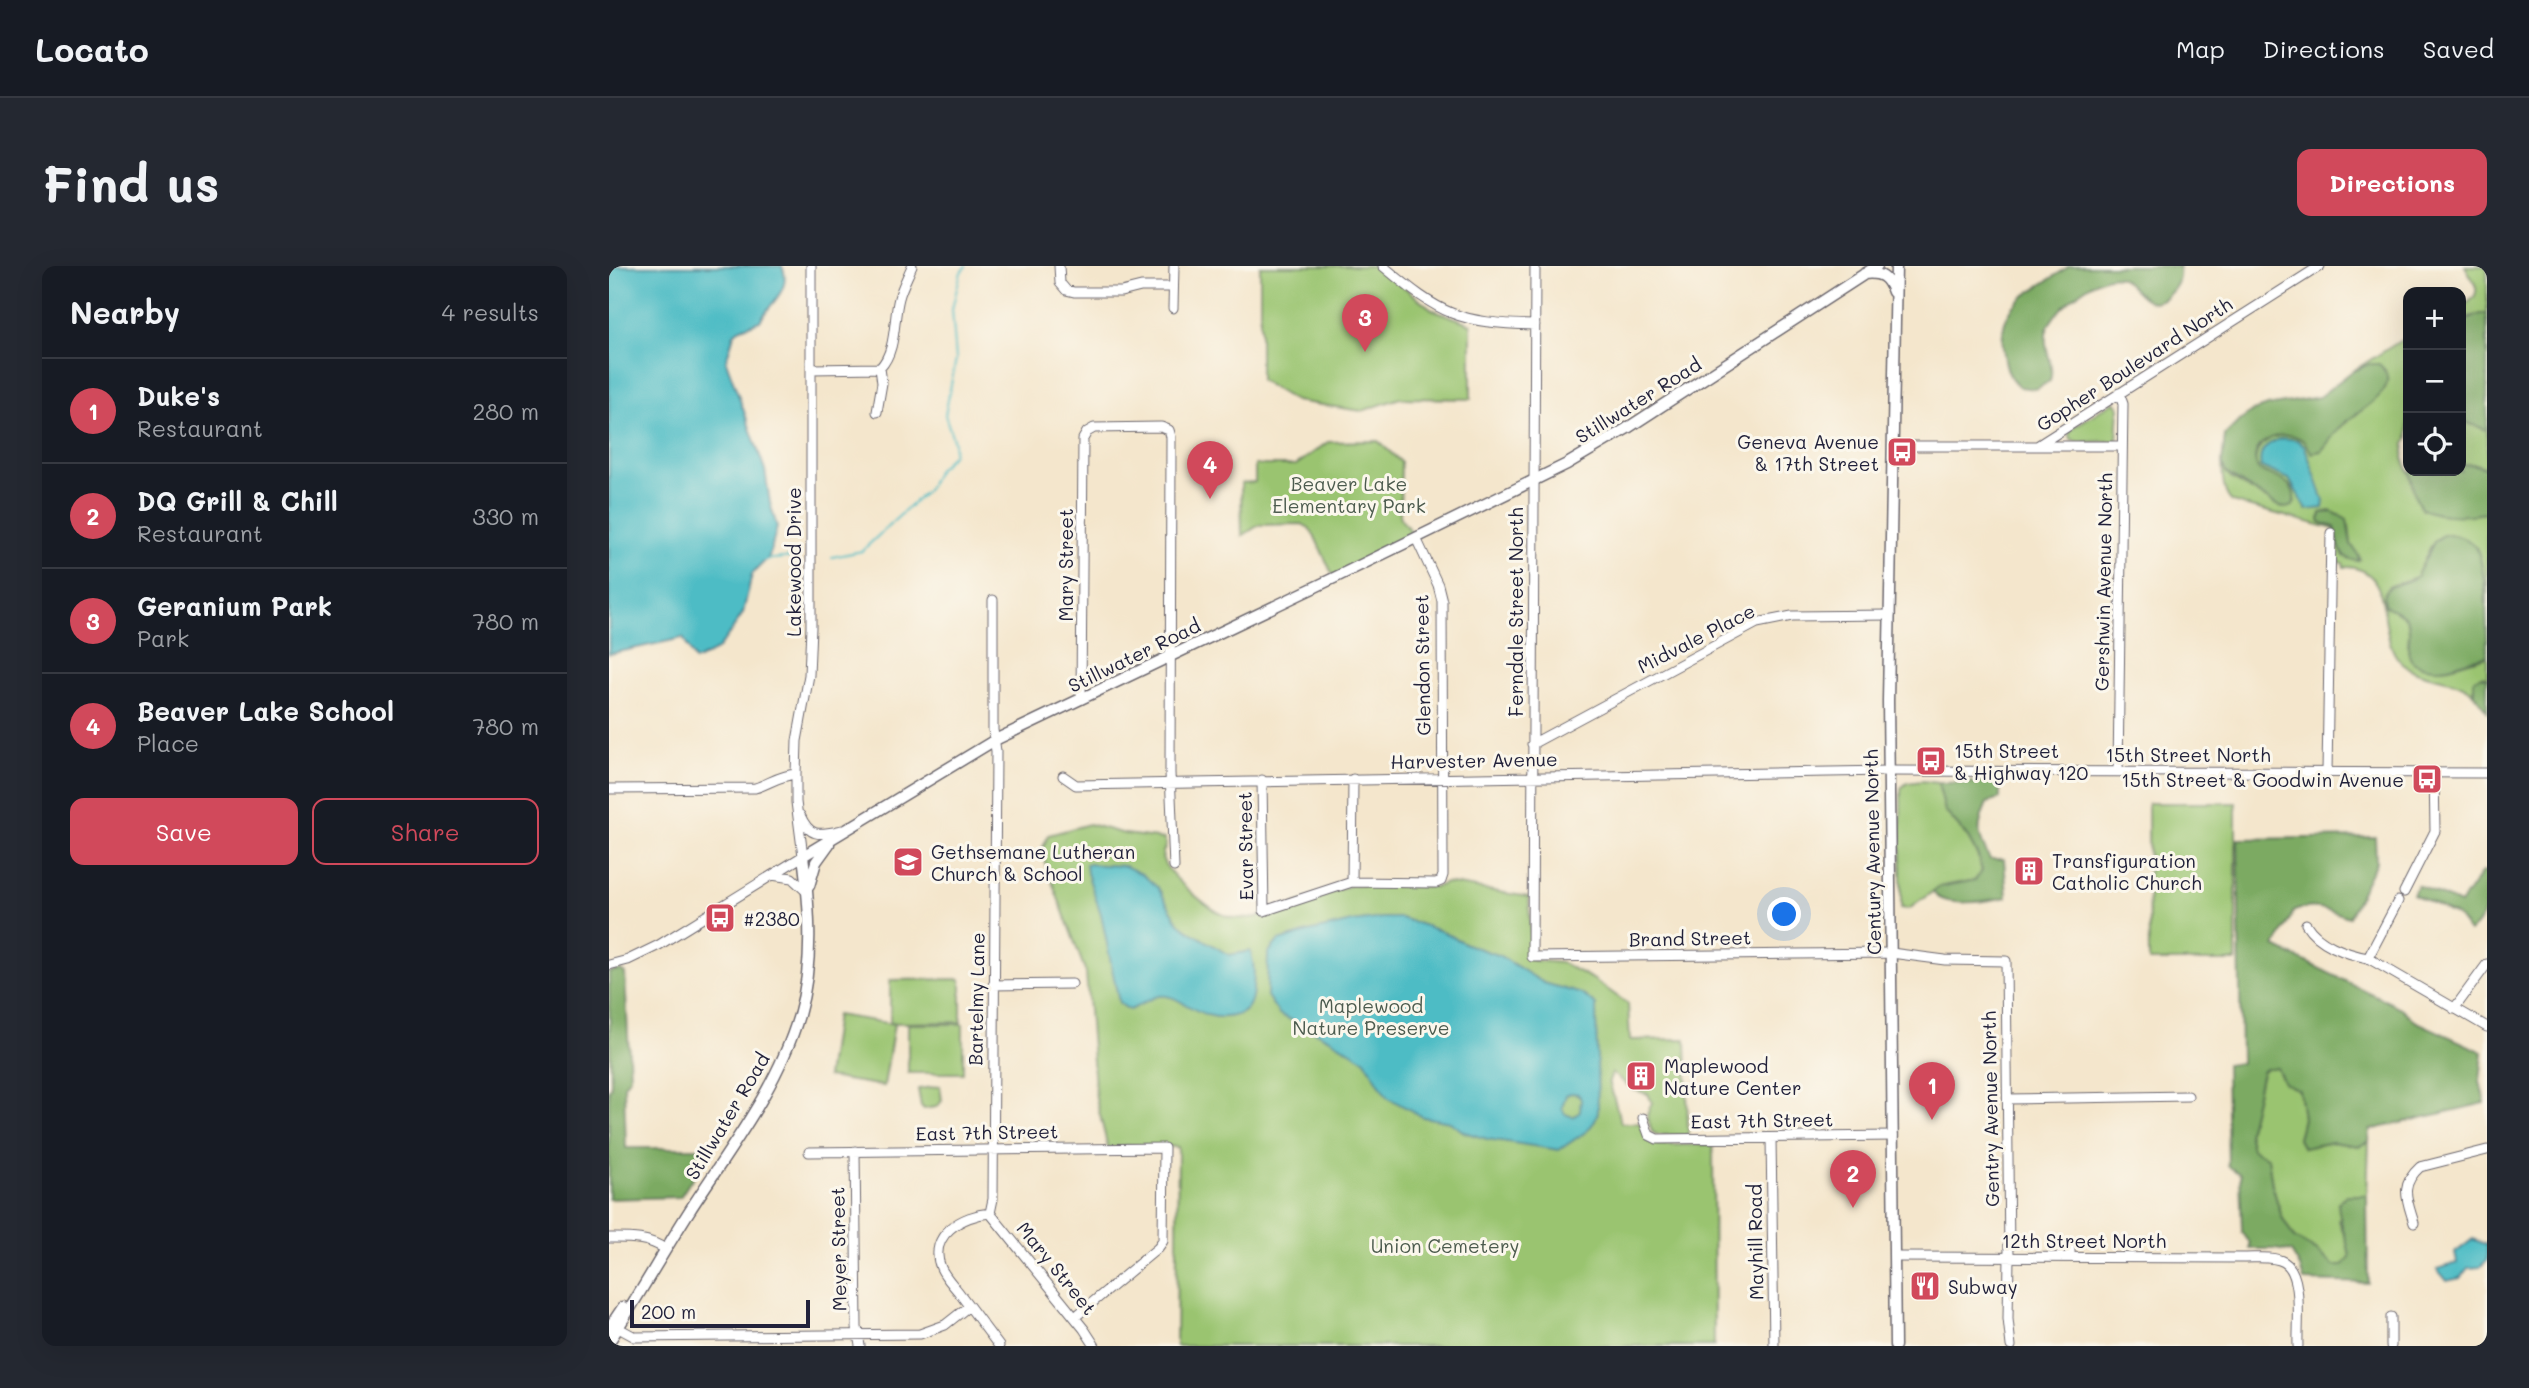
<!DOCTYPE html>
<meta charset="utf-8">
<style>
body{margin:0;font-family:Mali,sans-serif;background:#242831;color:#f1f3f6}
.controls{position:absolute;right:21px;top:21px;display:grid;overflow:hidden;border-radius:14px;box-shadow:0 7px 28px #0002}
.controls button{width:63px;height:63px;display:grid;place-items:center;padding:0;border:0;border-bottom:2px solid #363941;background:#171b24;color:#f1f3f6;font:35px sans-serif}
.scale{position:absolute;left:21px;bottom:18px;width:180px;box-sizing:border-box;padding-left:7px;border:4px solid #22223b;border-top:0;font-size:19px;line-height:24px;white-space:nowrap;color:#22223b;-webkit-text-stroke:5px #fbf7ec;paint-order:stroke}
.you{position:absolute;left:1176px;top:649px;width:24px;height:24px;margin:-18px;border:5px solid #fff;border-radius:50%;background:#1a73e8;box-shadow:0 0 0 10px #1a73e833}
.badge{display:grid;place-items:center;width:46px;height:46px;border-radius:50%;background:#d1495b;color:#fff;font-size:23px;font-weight:700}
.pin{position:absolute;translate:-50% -58px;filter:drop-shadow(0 2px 4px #0008)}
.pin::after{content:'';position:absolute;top:37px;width:24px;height:21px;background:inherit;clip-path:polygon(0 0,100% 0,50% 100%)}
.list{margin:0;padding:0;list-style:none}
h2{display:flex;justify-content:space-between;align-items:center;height:91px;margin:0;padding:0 28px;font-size:30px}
h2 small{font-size:23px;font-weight:400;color:#9ea1a6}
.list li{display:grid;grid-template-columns:46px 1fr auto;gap:21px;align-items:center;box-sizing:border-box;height:105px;padding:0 28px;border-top:2px solid #363941}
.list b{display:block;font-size:26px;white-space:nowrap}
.list p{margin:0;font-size:23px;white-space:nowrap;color:#9ea1a6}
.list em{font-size:23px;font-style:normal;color:#9ea1a6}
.actions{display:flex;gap:14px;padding:21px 28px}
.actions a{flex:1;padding:16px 0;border:2px solid #d1495b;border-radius:14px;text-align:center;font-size:24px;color:#d1495b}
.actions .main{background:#d1495b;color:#fff}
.icon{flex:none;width:38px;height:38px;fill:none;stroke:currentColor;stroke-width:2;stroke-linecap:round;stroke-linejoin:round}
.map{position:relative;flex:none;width:1878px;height:1080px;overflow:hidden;border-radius:14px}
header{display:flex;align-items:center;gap:42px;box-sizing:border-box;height:98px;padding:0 35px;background:#171b24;border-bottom:2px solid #363941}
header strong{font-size:33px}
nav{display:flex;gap:38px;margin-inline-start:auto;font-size:24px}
.intro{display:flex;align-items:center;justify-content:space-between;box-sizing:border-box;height:168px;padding:0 42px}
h1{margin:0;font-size:49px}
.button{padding:18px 32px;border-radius:14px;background:#d1495b;color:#fff;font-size:24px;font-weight:700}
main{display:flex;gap:42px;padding:0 42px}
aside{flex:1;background:#171b24;border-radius:14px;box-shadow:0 7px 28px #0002}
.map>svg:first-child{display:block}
.green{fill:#9ac470;stroke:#5e7356;stroke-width:2;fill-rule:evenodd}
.forest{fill:#7baa62;stroke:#4e664e;stroke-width:2}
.water{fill:#4dbcc5;stroke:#386f80;stroke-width:2;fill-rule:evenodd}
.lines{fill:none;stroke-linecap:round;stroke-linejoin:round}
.stream{stroke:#4dbcc5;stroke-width:2}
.minor-casing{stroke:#6c676e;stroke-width:11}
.major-casing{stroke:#6c676e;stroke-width:13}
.minor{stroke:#fff;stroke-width:9}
.major{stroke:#fff;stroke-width:10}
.labels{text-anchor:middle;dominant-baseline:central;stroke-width:6;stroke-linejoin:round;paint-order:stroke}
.street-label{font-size:19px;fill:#22223b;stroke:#fbf7ec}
.poi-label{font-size:19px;fill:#22223b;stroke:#fbf7ec;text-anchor:start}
.park-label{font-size:19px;fill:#4c5b4e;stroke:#fbf7ec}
</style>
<header>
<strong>Locato</strong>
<nav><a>Map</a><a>Directions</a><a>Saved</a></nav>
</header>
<div class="intro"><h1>Find us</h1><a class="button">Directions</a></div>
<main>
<aside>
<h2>Nearby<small>4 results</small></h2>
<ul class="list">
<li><span class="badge">1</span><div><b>Duke's</b><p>Restaurant</p></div><em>280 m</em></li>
<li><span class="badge">2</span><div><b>DQ Grill &amp; Chill</b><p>Restaurant</p></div><em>330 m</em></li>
<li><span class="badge">3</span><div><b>Geranium Park</b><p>Park</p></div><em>780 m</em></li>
<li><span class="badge">4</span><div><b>Beaver Lake School</b><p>Place</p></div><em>780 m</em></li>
</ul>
<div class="actions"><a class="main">Save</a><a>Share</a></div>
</aside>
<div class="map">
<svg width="1878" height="1080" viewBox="0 0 1878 1080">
<rect width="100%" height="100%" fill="#fbf7ec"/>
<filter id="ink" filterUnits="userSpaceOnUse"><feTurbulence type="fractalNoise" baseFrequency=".0143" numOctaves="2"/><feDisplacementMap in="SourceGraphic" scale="14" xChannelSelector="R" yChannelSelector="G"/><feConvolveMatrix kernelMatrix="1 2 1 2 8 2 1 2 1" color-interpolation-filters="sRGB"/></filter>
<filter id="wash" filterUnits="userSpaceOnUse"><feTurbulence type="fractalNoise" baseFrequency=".00686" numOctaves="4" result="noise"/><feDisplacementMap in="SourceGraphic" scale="28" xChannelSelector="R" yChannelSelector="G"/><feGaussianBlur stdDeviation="1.57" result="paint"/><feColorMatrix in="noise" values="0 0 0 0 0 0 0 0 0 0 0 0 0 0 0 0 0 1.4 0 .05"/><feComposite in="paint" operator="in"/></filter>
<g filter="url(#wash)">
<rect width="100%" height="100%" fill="#f4e6cc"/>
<path class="green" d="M651,0H768L823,43L862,58V133L791,132L753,145L686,135L651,114Z
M1856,0H1878V48L1860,52L1852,57V41C1876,28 1867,20 1856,0Z
M1799,70V173L1796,178L1794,192L1803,214L1808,235L1813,243L1829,248L1878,247V339L1876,315L1868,283C1860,279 1850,272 1842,270C1822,264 1815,299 1807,311L1779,321L1774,337C1781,344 1793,345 1798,354C1804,367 1794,381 1803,394L1837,402L1878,390V412L1874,410L1864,423L1867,431C1850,406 1805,418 1787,390C1768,360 1786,301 1735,301L1734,297L1726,295L1725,263L1623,236C1613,226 1614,211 1613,197L1617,207L1622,212L1671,241L1674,242L1686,237L1683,224L1647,201C1642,178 1668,163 1688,171C1696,175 1704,181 1712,185L1725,167L1748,147L1778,114L1776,104L1765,98L1754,100L1742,106ZM1721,245L1735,251L1740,260L1742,278L1751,293L1735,290L1728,278L1726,261L1713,257L1711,254L1712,247Z
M1506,135L1510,141L1508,175L1468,176L1462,173L1460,167L1463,162Z
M1852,152L1860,157L1878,164V202L1866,198L1852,199Z
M769,175L792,196L791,252L807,272L725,312L706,271L700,262L693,258L650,259L633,270L632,217L646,216V199H687L719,176Z
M1313,515L1329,517L1336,545L1358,570L1369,590L1373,605L1367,614L1330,621L1300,643L1292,642V522L1298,517Z
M1539,537H1627V695H1540Z
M480,558L516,568L555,573L557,579C555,583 552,589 554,594C561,611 599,642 615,649C626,654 637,653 648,651L743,619L827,621L837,617L920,631L922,694L953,697L984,713L1019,738L1021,774L1077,773L1079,869H1049L1043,866L1038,849L1043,836L1039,828L1025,824L1003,807L1000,815L1012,857H1030L1038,871L1050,879H1104L1105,1080H567L569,881L522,879L499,882L487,833L477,707L432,586L439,569Z
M352,713V756L281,757V714Z
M227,749L285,758L275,820L218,811Z
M299,758H354V807H299Z
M1657,802H1668L1675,817L1690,824L1694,852L1689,873L1694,882L1723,876L1750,880L1760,876L1758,929H1737L1730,955L1738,975L1741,991L1734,1000H1725L1707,984L1685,972L1673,951L1663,919L1659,892L1643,883L1639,867L1653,806Z
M331,820L333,835L327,841L315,843L312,840L309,823Z"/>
<path class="forest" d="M1460,0H1570C1571,10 1570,17 1563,25C1537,54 1525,15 1510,11C1489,6 1451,40 1441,57C1429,78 1447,95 1441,115L1427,123L1411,121C1400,114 1397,101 1395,88C1385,35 1425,27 1460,0Z
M1871,48H1878V164L1859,157L1852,152V57Z
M1760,98H1770C1798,123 1748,145 1733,159C1725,167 1720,177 1712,185L1703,187C1699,182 1697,176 1692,173C1672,160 1634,180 1650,204C1667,212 1691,215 1684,240L1677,242L1671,241L1617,207L1613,197L1616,169L1627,158L1644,145L1658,140L1710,131L1742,106Z
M1862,198L1878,202V247C1862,250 1817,253 1809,237C1804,228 1803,215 1800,205H1852V199Z
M1724,246L1738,254L1742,278L1750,290L1749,295C1729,293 1730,278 1726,261L1713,257L1711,254L1712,247Z
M1834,269C1845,268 1861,272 1868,283C1878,305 1878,363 1878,390C1861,391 1848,402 1831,402C1781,402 1808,375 1798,354C1794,346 1783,344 1776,340C1768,317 1793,320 1807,311L1825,276Z
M1872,410L1878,412V445L1865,428V413Z
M1391,516V533L1378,537C1367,562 1368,570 1381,593H1395L1398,631C1380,635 1334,643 1324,626L1330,621L1366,614L1373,605L1369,590L1358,570L1336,545L1329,517Z
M1766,571L1767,596L1740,651C1720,644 1705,637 1685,645L1666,681L1792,742L1806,755L1874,786L1871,815L1876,837L1761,864L1760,876L1750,880L1723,876L1694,882L1689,873L1694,852L1690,824L1675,817L1668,802H1657L1653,806L1639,867L1643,883L1659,892L1663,919L1673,951L1685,972L1707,984L1725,1000H1734L1741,991C1738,972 1730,956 1729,937L1737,929H1758L1759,1017L1695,1015L1691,1001L1682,986L1666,983H1641V977L1633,966L1631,908L1619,900L1617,799L1632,797L1629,573Z
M1873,606H1878C1878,631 1878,655 1860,666L1847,649L1804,628L1808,619L1851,638Z
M11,704L16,707L21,811L15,819L17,882H103L71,931L0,933V823L2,822L0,706Z"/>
<path class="water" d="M0,0H173C184,24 160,37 151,55L132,62L125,68L117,95L156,204L161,237L168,261L160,291L143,308L134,347L125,361L108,384L86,395L74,372L0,388Z
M1675,172L1688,174L1696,181L1715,235L1714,242L1698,244L1680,213L1652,201C1648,184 1660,175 1675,172Z
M477,598L516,600L533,608L549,622L570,657L582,666L620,689L641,685C646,698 645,711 644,723C643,735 640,745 628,749C590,760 572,726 550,730C539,732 530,741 520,744L510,737L492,648L478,607Z
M774,652H792L835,666L857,678L891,690L935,717L973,728L987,739L989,846L986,855L978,865L950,884L878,873L855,866L841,856L814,851L778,831L756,794L721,773L670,748L658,730L659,687L669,675L699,666L743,656ZM963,827L969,828L972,833L971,846L964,851L956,848L953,842L957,829Z
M1864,973L1878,979V994L1871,1001L1859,1002L1851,1012L1838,1015L1828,1003L1848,997L1846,987Z"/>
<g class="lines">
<path class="stream" d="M223,291L253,285L319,223L327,206L344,188L345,176L336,149L347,93L343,43L352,6L357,0
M154,294L185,291"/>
</g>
</g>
<g filter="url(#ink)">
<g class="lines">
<g class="minor-casing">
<path id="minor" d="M450,0L451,17L457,24L465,26H512L532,21H564
M774,0C832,49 849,57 926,59
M926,0L923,691L1282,687L1336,694L1397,695L1400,991L1399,1053L1402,1080
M564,42L565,0
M202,103L271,102C288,84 284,54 290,32C293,21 299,10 303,0
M268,146L273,117L271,102
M1284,180H1513
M1428,180L1711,0
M472,433L474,173L478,166L485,162L552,161L560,164L562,171L561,507L565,601
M923,478L1148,357L1183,350L1281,349
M1509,506L1514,138L1510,127
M1718,506L1722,267
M454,510L467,519L1279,505L1878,507
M653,514L655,645L743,616L827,617L832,615L834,609L833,335L829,319L807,272
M0,523L146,522C160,518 171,509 187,508
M191,549C201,572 210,569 233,564
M163,609L183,612L198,626
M743,616L744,513
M1795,626L1826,565L1825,506
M1697,658C1709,678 1737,688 1759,692L1878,761
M1759,692L1789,635
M0,699L19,694L50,679L194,590L187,536V508L188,475L200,409L202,361V0
M384,719L463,718
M1845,743L1878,698
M1399,833L1579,830
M1034,852L1040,869L1048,873L1284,870
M1162,872L1165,1080
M246,885L248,1061L251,1080
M200,886L555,882L554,975L549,982L466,1051
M381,947L384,933L387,485L384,464V334
M381,947C354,949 318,969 332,1002C336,1011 345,1020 351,1028C364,1045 377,1063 390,1080
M381,947L475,1063L486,1080
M1805,957C1798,933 1790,920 1811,901L1878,884
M0,972C20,972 38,971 56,983
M1461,977V991
M1286,991L1637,992C1648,992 1665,990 1675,996C1695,1008 1688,1058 1689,1080
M4,1059L26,1071L311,1068L336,1059L360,1040
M1782,1080V1051"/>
</g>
<g class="major-casing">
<path id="major" d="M1255,8C1272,6 1279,11 1284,26
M200,620L207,596L220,578
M0,1062L14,1041
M0,1076C28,1033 53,988 81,944C121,882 169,821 190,749C205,697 201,643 194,590L386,474L725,312L958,198L1017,163L1268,0
M1286,1080L1279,435L1287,0"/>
</g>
<use href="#minor" class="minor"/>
<use href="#major" class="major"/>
</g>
</g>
<defs>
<g id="bus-square" transform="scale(1.575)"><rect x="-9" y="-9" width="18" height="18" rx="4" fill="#d1495b" stroke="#fbf7ec"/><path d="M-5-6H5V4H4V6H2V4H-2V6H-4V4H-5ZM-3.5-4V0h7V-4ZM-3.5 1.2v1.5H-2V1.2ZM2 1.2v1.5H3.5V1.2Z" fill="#fff"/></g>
<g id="school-square" transform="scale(1.575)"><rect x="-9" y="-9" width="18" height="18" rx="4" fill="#d1495b" stroke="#fbf7ec"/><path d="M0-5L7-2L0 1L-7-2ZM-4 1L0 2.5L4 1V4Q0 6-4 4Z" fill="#fff"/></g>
<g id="building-square" transform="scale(1.575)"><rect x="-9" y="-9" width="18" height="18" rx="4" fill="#d1495b" stroke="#fbf7ec"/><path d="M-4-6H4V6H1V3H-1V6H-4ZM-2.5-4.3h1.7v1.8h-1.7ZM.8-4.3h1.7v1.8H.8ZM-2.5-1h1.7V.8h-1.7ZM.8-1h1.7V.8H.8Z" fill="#fff"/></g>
<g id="restaurant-square" transform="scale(1.575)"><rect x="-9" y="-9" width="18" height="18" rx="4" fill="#d1495b" stroke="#fbf7ec"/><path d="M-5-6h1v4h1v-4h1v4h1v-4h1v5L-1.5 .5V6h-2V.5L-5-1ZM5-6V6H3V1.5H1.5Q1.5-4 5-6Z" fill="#fff"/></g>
</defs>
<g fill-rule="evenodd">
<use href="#bus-square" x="1293" y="186"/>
<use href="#bus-square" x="1322" y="495"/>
<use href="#bus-square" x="1818" y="513"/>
<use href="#school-square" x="299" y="596"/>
<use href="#building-square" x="1420" y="605"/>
<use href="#bus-square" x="111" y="652"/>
<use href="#building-square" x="1032" y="810"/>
<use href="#restaurant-square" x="1316" y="1020"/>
</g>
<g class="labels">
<g class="street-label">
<text transform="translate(1525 98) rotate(-33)">Gopher Boulevard North</text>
<text transform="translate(1029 134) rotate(-32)">Stillwater Road</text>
<text transform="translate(184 296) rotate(-90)">Lakewood Drive</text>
<text transform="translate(456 299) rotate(-90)">Mary Street</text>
<text transform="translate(1494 316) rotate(-89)">Gershwin Avenue North</text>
<text transform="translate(906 346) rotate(-90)">Ferndale Street North</text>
<text transform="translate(1087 372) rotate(-27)">Midvale Place</text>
<text transform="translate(525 389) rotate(-26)">Stillwater Road</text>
<text transform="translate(813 399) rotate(-91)">Glendon Street</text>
<text x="1579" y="488">15th Street North</text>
<text transform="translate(865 494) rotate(-1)">Harvester Avenue</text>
<text transform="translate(636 580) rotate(-91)">Evar Street</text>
<text transform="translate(1263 586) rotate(-91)">Century Avenue North</text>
<text transform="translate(1081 672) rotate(-1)">Brand Street</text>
<text transform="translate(367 733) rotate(-89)">Bartelmy Lane</text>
<text transform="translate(1381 843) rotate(-91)">Gentry Avenue North</text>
<text transform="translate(118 850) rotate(-59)">Stillwater Road</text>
<text transform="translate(1153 854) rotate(-1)">East 7th Street</text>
<text transform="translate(378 866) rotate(-1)">East 7th Street</text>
<text x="1475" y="974">12th Street North</text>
<text transform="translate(1146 976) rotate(-91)">Mayhill Road</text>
<text transform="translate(229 983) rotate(-91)">Meyer Street</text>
<text transform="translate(448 1002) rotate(51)">Mary Street</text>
</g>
<g class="poi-label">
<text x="1270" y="175" text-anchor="end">Geneva Avenue<tspan x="1270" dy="22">&amp; 17th Street</tspan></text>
<text x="1345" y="484">15th Street<tspan x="1345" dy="22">&amp; Highway 120</tspan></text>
<text x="1795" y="513" text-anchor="end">15th Street &amp; Goodwin Avenue</text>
<text x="322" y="585">Gethsemane Lutheran<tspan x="322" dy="22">Church &amp; School</tspan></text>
<text x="1443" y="594">Transfiguration<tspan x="1443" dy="22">Catholic Church</tspan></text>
<text x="134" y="652">#2380</text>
<text x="1055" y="799">Maplewood<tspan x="1055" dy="22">Nature Center</tspan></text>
<text x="1339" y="1020">Subway</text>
</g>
<g class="park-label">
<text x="740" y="217">Beaver Lake<tspan x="740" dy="22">Elementary Park</tspan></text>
<text x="762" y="739">Maplewood<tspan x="762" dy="22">Nature Preserve</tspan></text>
<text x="836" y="979">Union Cemetery</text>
</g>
</g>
</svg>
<div class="controls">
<button>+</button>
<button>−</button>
<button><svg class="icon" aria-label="locate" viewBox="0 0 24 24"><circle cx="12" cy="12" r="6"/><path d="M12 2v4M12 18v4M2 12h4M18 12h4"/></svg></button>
</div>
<div class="scale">200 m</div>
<div class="you"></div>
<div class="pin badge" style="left:1323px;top:854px">1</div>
<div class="pin badge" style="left:1244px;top:942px">2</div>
<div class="pin badge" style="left:756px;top:86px">3</div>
<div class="pin badge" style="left:601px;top:233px">4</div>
</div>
</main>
